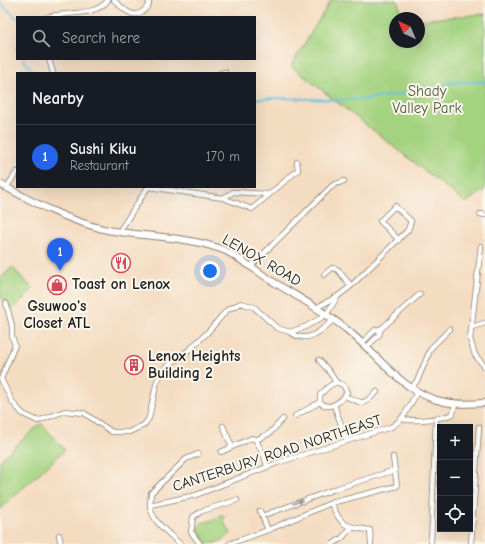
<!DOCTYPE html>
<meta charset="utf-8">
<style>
body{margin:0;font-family:"Comic Neue",sans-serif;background:#20242c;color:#f1f3f6}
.controls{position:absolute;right:12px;bottom:12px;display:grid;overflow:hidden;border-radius:0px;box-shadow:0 4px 16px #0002}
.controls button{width:36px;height:36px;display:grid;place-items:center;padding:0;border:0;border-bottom:1px solid #363941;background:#171b24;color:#f1f3f6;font:20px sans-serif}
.compass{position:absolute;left:389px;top:12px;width:36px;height:36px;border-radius:50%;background:#171b24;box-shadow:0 4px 16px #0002;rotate:316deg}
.you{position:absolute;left:210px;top:271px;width:14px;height:14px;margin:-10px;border:3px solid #fff;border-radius:50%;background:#1a73e8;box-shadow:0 0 0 6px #1a73e833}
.badge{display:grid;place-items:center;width:26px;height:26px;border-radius:50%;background:#2563eb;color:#fff;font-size:13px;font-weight:700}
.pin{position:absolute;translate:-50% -33px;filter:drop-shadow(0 1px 2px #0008)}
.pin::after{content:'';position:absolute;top:21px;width:14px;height:12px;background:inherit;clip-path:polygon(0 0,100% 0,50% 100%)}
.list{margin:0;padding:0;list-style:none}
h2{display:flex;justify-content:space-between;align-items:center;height:52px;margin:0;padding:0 16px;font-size:17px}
h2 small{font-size:13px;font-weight:400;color:#9ea1a6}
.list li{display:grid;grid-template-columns:26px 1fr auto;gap:12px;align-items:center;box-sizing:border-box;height:64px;padding:0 16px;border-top:1px solid #363941}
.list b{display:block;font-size:15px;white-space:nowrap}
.list p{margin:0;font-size:13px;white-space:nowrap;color:#9ea1a6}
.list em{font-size:13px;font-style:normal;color:#9ea1a6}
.icon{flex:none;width:22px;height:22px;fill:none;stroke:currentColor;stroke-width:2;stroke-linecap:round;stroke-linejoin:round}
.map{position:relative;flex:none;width:485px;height:544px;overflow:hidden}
.search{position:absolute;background:#171b24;box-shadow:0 4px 16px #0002;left:16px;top:16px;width:240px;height:44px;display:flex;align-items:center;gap:10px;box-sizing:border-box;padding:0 14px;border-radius:0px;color:#9ea1a6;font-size:15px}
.panel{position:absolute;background:#171b24;box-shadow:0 4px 16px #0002;left:16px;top:72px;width:240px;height:116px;border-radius:0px}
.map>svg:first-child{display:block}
.green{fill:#a4d380;stroke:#60784e}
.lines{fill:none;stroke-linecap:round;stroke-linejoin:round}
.stream{stroke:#62c2e0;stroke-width:2}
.minor-casing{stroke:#887c6e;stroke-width:6}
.tertiary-casing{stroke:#887c6e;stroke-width:8}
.minor{stroke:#fff;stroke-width:4.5}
.tertiary{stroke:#fff;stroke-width:6}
.oneway{fill:#999}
.labels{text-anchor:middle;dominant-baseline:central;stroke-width:4;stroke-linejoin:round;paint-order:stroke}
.park-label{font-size:15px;fill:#4c5c3f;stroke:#fbf7ec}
.street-label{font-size:15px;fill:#1c1c1c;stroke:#fbf7ec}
.poi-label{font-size:15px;font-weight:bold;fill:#1c1c1c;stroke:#fbf7ec}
</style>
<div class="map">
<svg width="485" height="544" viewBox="0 0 485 544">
<rect width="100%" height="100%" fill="#fbf7ec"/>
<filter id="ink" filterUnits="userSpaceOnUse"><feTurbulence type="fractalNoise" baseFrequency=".025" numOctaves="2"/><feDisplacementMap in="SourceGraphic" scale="8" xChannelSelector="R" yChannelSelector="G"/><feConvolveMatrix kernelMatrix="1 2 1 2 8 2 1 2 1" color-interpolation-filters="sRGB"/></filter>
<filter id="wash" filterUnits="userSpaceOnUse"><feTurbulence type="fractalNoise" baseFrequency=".012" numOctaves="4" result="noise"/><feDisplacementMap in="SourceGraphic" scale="16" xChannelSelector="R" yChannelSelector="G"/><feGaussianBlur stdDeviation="0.9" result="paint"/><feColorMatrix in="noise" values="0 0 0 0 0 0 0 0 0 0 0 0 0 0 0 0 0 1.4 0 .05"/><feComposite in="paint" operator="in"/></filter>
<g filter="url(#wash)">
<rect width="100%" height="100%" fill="#f4dcc1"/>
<path class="green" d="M331,0H397L403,18H395V42H419V20L485,14V189L466,203L291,66Z
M12,267L33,289L13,309L0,296V279Z
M41,423L65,450L0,509V460Z
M220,515H223L225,518L223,520L231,533C227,539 215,544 208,544L199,532L198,527L202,523L216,519Z"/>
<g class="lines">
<path class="stream" d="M0,3L17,18
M17,48V51
M23,59L34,73
M255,99L279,98L341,100L367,99L411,93L453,82H485"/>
</g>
</g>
<g filter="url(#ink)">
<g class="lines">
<g class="minor-casing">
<path id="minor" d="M114,0C126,12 137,23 149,4L148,0
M47,17C66,11 96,17 108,0
M49,59L53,73
M221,73L225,72
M149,187L223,198L252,209L298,170L297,162
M6,188L17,172
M223,198L233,192L269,194
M480,214L485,215
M119,232L148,187
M481,246L470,339L475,355L485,367
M250,267L333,185L344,181
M324,275L332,268L337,269L351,286
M6,303L12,326V337L15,345L1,379L13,403L23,414L38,421L65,411L84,413L112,432H129L144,425L149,418L157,381L165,368L189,350L207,333L227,310L241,303L254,307L277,328L290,332L305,327L326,315L338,296
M316,308L338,296L351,286L408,230L411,221L395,206L380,221L399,240
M472,327L485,323
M290,332C307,345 321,331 333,320
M362,343L375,330L381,329L420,294
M367,347L379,335L381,329
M319,360L328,370L336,382
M336,382L343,385L347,392C342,401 329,412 320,402V395L328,387Z
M411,389L418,379L431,348L450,329
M345,396C364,404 362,406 377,392
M334,405L347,441
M295,416L320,402
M402,419C414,422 441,419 453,414L455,404
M223,426L232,447
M256,440L270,433L283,419
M221,452L252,438L256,440L265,458L267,467
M331,503C341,526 345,527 370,530L371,544
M150,505L196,495L277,463L391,427C404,420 410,405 417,392
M260,511L268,530
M262,516L335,489L395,470
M59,535L61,544
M180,544C169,533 152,522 150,506C150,502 151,497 151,493L186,459L198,454
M200,544L191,532L193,517L202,511L237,500
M229,544L268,530L331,503L397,486L393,457
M333,544L342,538L351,528
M431,544L436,419
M471,544L479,427"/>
</g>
<g class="tertiary-casing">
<path id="tertiary" d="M0,184C33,202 67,220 103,229C144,238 187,235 226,251C242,260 257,271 272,281C297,297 323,310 346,329C379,355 402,394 445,402C459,405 472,404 485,403"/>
</g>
<use href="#minor" class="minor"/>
<use href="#tertiary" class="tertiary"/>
</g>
<defs><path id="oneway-solid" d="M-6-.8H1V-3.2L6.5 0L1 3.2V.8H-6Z"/></defs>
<use class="oneway" href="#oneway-solid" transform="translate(298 502) rotate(-21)"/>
</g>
<defs>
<g id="restaurant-ring" transform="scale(1)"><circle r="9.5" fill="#fbf7ec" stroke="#d1495b" stroke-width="1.5"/><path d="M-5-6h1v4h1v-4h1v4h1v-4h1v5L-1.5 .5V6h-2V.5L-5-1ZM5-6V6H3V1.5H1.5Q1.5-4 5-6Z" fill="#d1495b"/></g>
<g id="shop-ring" transform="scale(1)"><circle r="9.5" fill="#fbf7ec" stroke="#d1495b" stroke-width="1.5"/><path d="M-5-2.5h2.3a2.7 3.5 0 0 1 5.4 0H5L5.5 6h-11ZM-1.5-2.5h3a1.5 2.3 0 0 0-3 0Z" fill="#d1495b"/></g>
<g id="building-ring" transform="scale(1)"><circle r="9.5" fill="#fbf7ec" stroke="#d1495b" stroke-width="1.5"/><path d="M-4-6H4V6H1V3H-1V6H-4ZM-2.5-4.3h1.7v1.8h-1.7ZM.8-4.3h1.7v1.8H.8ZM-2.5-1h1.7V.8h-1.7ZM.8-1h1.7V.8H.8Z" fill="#d1495b"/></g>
</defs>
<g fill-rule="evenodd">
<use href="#restaurant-ring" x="121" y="263"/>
<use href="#shop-ring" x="57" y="285"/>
<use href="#building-ring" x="134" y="365"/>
</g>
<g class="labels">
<g class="park-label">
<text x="427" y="91">Shady<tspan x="427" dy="17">Valley Park</tspan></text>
</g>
<g class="street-label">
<text transform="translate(262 260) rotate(30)">LENOX ROAD</text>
<text transform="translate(277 453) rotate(-18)">CANTERBURY ROAD NORTHEAST</text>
</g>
<g class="poi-label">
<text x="121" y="284">Toast on Lenox</text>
<text x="57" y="306">Gsuwoo's<tspan x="57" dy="17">Closet ATL</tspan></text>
<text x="148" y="356" text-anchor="start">Lenox Heights<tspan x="148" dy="17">Building 2</tspan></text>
</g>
</g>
</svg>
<div class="controls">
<button>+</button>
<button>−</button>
<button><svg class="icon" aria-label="locate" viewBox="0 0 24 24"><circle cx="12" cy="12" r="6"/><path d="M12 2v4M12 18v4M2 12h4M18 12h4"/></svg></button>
</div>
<svg class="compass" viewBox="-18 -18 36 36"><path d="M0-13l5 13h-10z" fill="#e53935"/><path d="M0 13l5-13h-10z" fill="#9ea1a6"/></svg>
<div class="you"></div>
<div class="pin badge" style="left:60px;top:271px">1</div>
<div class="search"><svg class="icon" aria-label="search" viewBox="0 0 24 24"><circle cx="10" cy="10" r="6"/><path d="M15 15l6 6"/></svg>Search here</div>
<section class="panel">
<h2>Nearby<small></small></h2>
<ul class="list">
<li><span class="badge">1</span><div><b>Sushi Kiku</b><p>Restaurant</p></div><em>170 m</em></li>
</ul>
</section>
</div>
